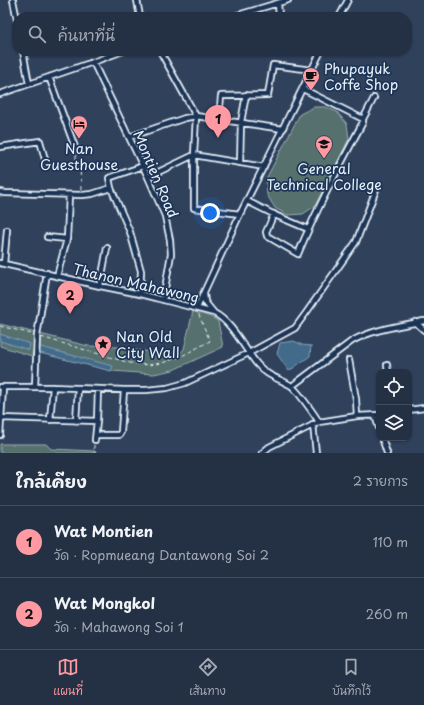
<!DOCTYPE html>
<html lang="th">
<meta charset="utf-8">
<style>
body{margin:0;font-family:"Playpen Sans","Playpen Sans Thai",sans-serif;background:#2c394c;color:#f1f3f6}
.controls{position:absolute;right:12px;bottom:12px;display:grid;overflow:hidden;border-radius:8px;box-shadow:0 1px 3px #0004}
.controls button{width:36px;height:36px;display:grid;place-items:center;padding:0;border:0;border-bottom:1px solid #414c5e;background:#243145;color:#f1f3f6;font:20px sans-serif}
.you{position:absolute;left:210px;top:213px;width:14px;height:14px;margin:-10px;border:3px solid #fff;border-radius:50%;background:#1a73e8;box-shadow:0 0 0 6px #1a73e833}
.badge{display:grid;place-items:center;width:26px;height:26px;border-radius:50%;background:#ff9aa2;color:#111;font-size:13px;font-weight:700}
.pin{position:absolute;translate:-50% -33px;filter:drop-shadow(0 1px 2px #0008)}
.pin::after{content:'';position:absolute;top:21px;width:14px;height:12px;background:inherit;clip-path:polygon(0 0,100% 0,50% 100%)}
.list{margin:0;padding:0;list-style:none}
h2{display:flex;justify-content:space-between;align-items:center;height:52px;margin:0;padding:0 16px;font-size:17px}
h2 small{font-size:13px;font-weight:400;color:#a3a9b3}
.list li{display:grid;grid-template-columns:26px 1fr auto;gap:12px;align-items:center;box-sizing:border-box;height:72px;padding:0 16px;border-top:1px solid #414c5e}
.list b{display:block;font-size:15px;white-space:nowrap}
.list p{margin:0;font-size:13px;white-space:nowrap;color:#a3a9b3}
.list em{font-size:13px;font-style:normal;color:#a3a9b3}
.icon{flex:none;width:22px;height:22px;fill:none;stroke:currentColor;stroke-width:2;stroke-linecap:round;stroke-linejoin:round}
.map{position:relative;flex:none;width:424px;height:453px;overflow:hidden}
.search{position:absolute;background:#243145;box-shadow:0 1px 3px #0004;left:12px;right:12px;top:12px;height:44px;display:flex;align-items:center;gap:10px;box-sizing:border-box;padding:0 14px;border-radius:16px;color:#a3a9b3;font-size:15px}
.sheet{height:196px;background:#243145}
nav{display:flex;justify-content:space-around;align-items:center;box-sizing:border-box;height:56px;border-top:1px solid #414c5e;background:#243145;font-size:11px;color:#a3a9b3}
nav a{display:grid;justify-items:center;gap:2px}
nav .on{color:#ff9aa2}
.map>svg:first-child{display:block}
.green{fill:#546f6d;stroke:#9eb0b2}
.water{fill:#426a8a;stroke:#84a0b6}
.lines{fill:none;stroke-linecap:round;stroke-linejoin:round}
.minor-casing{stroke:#e8f1f8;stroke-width:8}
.path{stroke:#e8f1f8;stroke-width:1;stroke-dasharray:4 3;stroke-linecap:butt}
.minor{stroke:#1d3557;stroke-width:4.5}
.labels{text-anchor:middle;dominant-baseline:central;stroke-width:3.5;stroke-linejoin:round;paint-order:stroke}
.poi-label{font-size:14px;fill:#e8f1f8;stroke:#1d3557;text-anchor:start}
.street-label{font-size:14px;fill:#e8f1f8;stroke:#1d3557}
</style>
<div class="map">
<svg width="424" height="453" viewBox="0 0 424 453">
<rect width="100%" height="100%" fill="#30415c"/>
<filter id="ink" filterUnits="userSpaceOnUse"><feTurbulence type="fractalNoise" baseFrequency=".025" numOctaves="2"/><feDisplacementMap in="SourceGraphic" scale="8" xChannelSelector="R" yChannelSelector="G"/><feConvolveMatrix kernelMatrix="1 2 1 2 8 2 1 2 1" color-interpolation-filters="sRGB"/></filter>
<g filter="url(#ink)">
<path class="green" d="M314,107H326L337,112L347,124L349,139L315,206L303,214L288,215L275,208L267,195L266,179L300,114Z
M193,311L211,317L218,321L223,347L173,370L154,374L112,371L33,351L32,356L0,346V324L88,346L119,347L141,351L180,353L184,349Z
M0,444H46L51,449L95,451L96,453H0Z"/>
<path class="water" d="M0,334L30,344L29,350L0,341Z
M294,341L302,345L311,346L310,356L289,371L277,354L280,343Z
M37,346L113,366L111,371L36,352Z"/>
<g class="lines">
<g class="minor-casing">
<path id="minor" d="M13,0L17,20
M137,0L140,17
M278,3L279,17
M231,17L288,0
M339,17L348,0
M23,51L29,84
M160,51L196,116L194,155V208L240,214
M93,62L148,177L165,216L170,240L171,254L163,300
M49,77L76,150
M303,89L363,119
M0,94L93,62L123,51
M219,119L221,96L268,95L273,65L312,70
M129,137L185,118L196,116L283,129
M0,147L40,141L46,163
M240,163L241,122L246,95
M148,177L194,155L264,167
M111,188L130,232L141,271L140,294
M0,192L5,193L82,195L92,194L111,188L109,178L143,166
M247,201L277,216L308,229
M274,214L266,232L267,236L298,254C317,208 340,165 363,122V119L374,98
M47,237L67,239
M0,263L100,286L140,294L214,313C232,322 244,348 257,364C267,376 278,378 290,385C294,387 296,391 299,394C306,403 313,412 319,422
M4,264L7,230
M57,276L67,239L69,195
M100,286L107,248
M204,294L205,302L214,313
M197,308L204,292L240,214L321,51
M415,322L424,330
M349,360L356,399L357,416
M387,365L388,372
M292,386L352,341C374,329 400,326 424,321
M0,387H53L124,390H146L167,388L185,383L249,353L295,328L306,313L356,242L377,187
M35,387L37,336L47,273
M409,410L424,408
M375,416L379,428
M1,418L97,421
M50,420L53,387
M76,421L78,388
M313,424L316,453
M0,435L3,388
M96,435H119L121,432L124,390
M382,438L387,453
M95,440L97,421L98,389
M262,453L269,447L319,422L357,416L379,415"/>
</g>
<path class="path" d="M76,155V164H80L81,190
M51,163L76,164
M0,326L32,334
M41,337L130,363L148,365L162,363L180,357L210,341L198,313
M94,445V453"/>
<use href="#minor" class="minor"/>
</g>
</g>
<defs>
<g id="cafe-pin" transform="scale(0.9)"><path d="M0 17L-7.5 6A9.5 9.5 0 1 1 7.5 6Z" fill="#ff9aa2" stroke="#1d3557"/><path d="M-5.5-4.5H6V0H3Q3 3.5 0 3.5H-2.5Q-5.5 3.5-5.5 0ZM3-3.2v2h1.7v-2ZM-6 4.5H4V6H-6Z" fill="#111"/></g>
<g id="hotel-pin" transform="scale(0.9)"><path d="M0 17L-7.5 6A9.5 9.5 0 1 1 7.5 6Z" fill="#ff9aa2" stroke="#1d3557"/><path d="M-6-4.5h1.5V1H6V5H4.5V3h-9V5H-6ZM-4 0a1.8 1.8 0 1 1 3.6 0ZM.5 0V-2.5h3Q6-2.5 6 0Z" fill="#111"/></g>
<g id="university-pin" transform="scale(0.9)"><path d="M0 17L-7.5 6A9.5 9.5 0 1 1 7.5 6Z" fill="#ff9aa2" stroke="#1d3557"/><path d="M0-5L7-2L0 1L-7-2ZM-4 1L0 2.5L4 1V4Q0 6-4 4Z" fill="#111"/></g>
<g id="sight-pin" transform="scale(0.9)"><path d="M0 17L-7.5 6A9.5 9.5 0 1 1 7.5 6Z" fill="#ff9aa2" stroke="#1d3557"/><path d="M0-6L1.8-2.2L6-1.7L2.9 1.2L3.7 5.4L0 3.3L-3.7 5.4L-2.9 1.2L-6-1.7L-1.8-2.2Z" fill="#111"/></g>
</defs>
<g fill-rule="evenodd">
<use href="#cafe-pin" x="311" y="76"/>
<use href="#hotel-pin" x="79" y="124"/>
<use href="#university-pin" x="324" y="144"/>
<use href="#sight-pin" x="103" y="344"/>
</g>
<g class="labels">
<g class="poi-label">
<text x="324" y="68">Phupayuk<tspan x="324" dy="16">Coffe Shop</tspan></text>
<text x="79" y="148" text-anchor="middle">Nan<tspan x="79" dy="16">Guesthouse</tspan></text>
<text x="324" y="168" text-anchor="middle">General<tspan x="324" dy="16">Technical College</tspan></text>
<text x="116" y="336">Nan Old<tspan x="116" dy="16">City Wall</tspan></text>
</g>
<g class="street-label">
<text transform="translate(156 174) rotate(67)">Montien Road</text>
<text transform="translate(136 283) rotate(13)">Thanon Mahawong</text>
</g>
</g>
</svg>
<div class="controls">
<button><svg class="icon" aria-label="locate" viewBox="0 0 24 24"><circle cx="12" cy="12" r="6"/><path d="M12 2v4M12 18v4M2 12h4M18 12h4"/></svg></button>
<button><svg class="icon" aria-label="layers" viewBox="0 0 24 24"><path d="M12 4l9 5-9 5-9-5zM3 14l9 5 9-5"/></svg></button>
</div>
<div class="you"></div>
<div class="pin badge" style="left:218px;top:138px">1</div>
<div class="pin badge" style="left:70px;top:314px">2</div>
<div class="search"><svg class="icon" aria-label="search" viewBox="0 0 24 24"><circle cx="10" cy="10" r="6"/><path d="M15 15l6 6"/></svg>ค้นหาที่นี่</div>
</div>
<section class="sheet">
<h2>ใกล้เคียง<small>2 รายการ</small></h2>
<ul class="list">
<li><span class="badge">1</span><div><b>Wat Montien</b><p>วัด · Ropmueang Dantawong Soi 2</p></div><em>110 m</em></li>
<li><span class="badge">2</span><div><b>Wat Mongkol</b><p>วัด · Mahawong Soi 1</p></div><em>260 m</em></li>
</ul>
</section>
<nav>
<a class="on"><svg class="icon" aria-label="map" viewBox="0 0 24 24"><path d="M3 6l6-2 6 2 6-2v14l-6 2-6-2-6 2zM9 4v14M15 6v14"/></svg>แผนที่</a>
<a><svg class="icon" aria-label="directions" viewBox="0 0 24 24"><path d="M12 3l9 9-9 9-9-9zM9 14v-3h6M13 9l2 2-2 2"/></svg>เส้นทาง</a>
<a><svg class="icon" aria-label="saved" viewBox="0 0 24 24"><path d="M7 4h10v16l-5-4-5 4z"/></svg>บันทึกไว้</a>
</nav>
